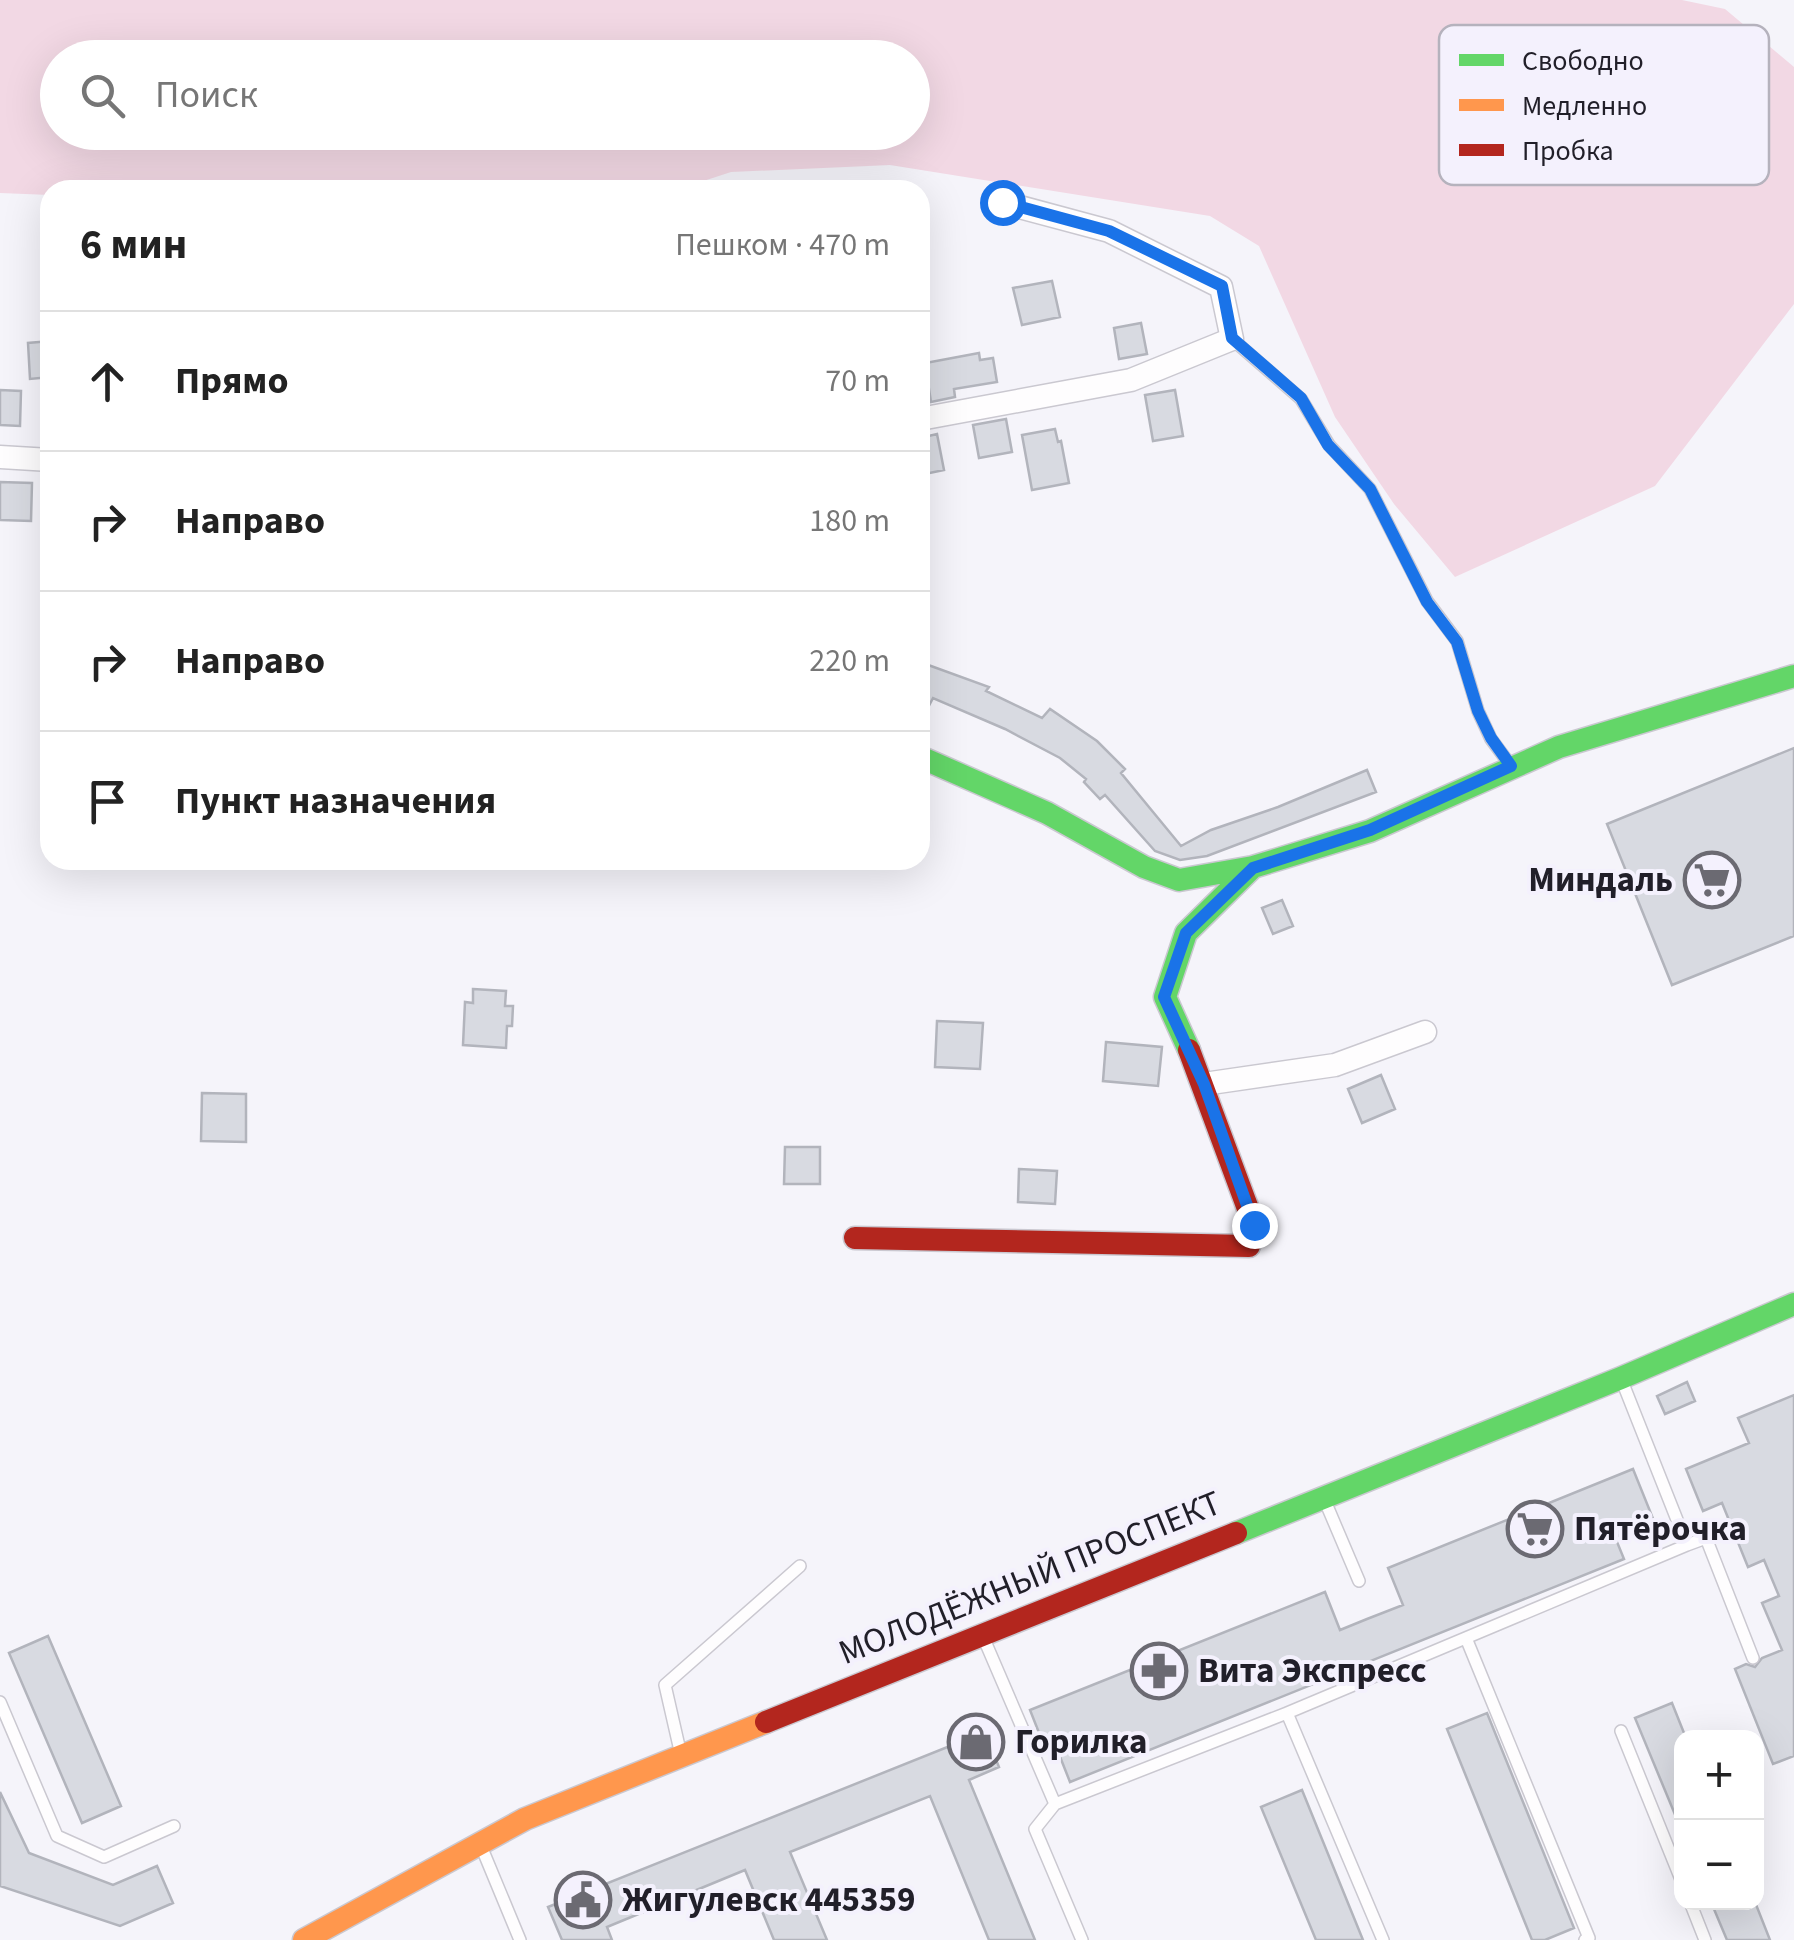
<!DOCTYPE html>
<html lang="ru">
<meta charset="utf-8">
<style>
body{margin:0;font-family:"Source Sans 3",sans-serif;background:#f6f6f6;color:#222}
.controls{position:absolute;right:30px;bottom:30px;display:grid;overflow:hidden;border-radius:20px;box-shadow:0 10px 40px #0002}
.controls button{width:90px;height:90px;display:grid;place-items:center;padding:0;border:0;border-bottom:2px solid #e0e0e0;background:#fff;color:#222;font:50px sans-serif}
.stop{position:absolute;width:30px;height:30px;margin:-22px;border:8px solid #1a73e8;border-radius:50%;background:#fff}
.stop.end{background:#1a73e8;border-color:#fff;box-shadow:0 2px 10px #0008}
.list{margin:0;padding:0;list-style:none}
h2{display:flex;justify-content:space-between;align-items:center;height:130px;margin:0;padding:0 40px;font-size:42px}
h2 small{font-size:32px;font-weight:400;color:#767676}
.list li{display:grid;grid-template-columns:65px 1fr auto;gap:30px;align-items:center;box-sizing:border-box;height:140px;padding:0 40px;border-top:2px solid #e0e0e0}
.list b{display:block;font-size:38px;white-space:nowrap}
.list em{font-size:32px;font-style:normal;color:#767676}
.icon{flex:none;width:55px;height:55px;fill:none;stroke:currentColor;stroke-width:2;stroke-linecap:round;stroke-linejoin:round}
.map{position:relative;flex:none;width:1794px;height:1940px;overflow:hidden}
.search{position:absolute;background:#fff;box-shadow:0 10px 40px #0002;left:40px;top:40px;width:890px;height:110px;display:flex;align-items:center;gap:25px;box-sizing:border-box;padding:0 35px;border-radius:55px;color:#767676;font-size:38px}
.panel{position:absolute;background:#fff;box-shadow:0 10px 40px #0002;left:40px;top:180px;width:890px;height:690px;border-radius:30px}
.map>svg:first-child{display:block}
.green{fill:#f2d8e4;fill-rule:evenodd}
.building{fill:#d8dae1;stroke:#b2b4bc;stroke-width:2.5}
.lines{fill:none;stroke-linecap:round;stroke-linejoin:round}
.lane-casing{stroke:#cac8d0;stroke-width:14}
.street-casing{stroke:#cac8d0;stroke-width:25}
.fast-casing{stroke:#cac8d0;stroke-width:25}
.slow-casing{stroke:#cac8d0;stroke-width:25}
.jam-casing{stroke:#cac8d0;stroke-width:25}
.lane{stroke:#fefdfe;stroke-width:11}
.street{stroke:#fefdfe;stroke-width:22}
.fast{stroke:#63d668;stroke-width:22}
.slow{stroke:#ff974d;stroke-width:22}
.jam{stroke:#b3261e;stroke-width:22}
.route{stroke:#1a73e8;stroke-width:12}
.labels{text-anchor:middle;dominant-baseline:central;stroke-width:8;stroke-linejoin:round;paint-order:stroke}
.poi-label{font-size:35px;font-weight:bold;fill:#211f29;stroke:#f4f1fd;text-anchor:start}
.street-label{font-size:35px;fill:#211f29;stroke:#f4f1fd}
.key{fill:#f4f1fd;stroke:#b5b2bd;stroke-width:2.5}
.key-label{font-size:28px;fill:#211f29}
</style>
<div class="map">
<svg width="1794" height="1940" viewBox="0 0 1794 1940">
<rect width="100%" height="100%" fill="#f5f4fa"/>
<path class="green" d="M0,0H1682L1725,9L1794,67V304L1655,486L1455,577L1394,504L1335,417L1259,246L1210,216L890,165L731,172L676,190H50V195L0,193ZM58,58H912V132H58Z"/>
<path class="building" d="M1052,281L1060,317L1022,325L1013,288Z
M1141,323L1147,354L1119,359L1114,328Z
M50,341V377L30,379L28,343Z
M979,353L980,360L993,358L997,382L954,389L955,397L931,402L929,389L920,391V364Z
M0,390L21,391L20,426L0,425Z
M1175,390L1183,436L1153,441L1145,395Z
M1006,419L1012,452L979,458L973,425Z
M1055,429L1058,442L1061,441L1069,483L1032,490L1022,435Z
M937,434L944,470L920,475V438Z
M0,482L32,483L31,521L0,520Z
M920,662L989,687L986,691L1042,718L1050,709L1097,741L1125,769L1121,773L1181,846L1211,830L1278,807L1367,770L1376,792L1207,856L1180,860L1155,851L1105,795L1100,799L1084,782L1086,779L1060,758L1005,729L933,698L920,723Z
M1794,748V936L1672,985L1607,824Z
M1282,900L1293,926L1273,934L1262,908Z
M473,989L506,991L505,1006H513L512,1026H507L506,1048L463,1045L465,1002L473,1003Z
M937,1021L983,1023L980,1069L935,1067Z
M1106,1042L1162,1047L1158,1086L1103,1081Z
M1381,1075L1395,1109L1362,1123L1348,1089Z
M202,1093L246,1094V1142L201,1141Z
M785,1147H820V1184H784Z
M1019,1169L1057,1171L1055,1204L1018,1202Z
M1687,1382L1695,1401L1665,1414L1657,1396Z
M1794,1395V1756L1773,1764L1735,1669L1746,1664L1755,1667L1762,1658L1782,1650L1762,1603L1779,1596L1764,1560L1748,1567L1722,1503L1703,1511L1686,1469L1749,1443L1738,1418Z
M1633,1469L1654,1521L1615,1537L1624,1559L1070,1782L1055,1744L1045,1748L1030,1710L1325,1592L1340,1630L1367,1619L1403,1605L1388,1568Z
M48,1636L121,1806L82,1823L9,1653Z
M1672,1703L1686,1738H1682L1681,1829L1635,1718Z
M1487,1713L1574,1928L1545,1940H1532L1447,1729Z
M985,1732L999,1767L969,1780L1035,1940H989L930,1796L790,1852L827,1940H774L745,1870L607,1927L612,1940H562L548,1907Z
M1302,1790L1363,1940H1316L1261,1807Z
M0,1792L29,1853L113,1885L157,1866L173,1903L120,1926L0,1886Z
M1711,1902H1755L1770,1940H1727Z"/>
<g class="lines">
<g class="lane-casing">
<path id="lane" d="M1232,339L1301,399L1329,445L1370,489L1427,601L1457,641L1478,711L1491,739L1511,766
M1622,1381L1687,1545L1706,1538L1753,1658
M1325,1501L1359,1581
M1466,1638L1589,1938L1585,1940
M984,1639L1055,1804
M0,1702L57,1836L104,1857L174,1826
M1287,1713L1383,1940
M1621,1731L1682,1882
M681,1755L665,1685L800,1566
M481,1846L520,1940
M1690,1902L1705,1940
M1082,1940L1035,1829L1055,1804L1287,1713L1687,1545"/>
</g>
<g class="street-casing">
<path id="street" d="M920,419L1131,380L1232,339L1221,287L1109,231L1001,202
M0,457L50,460
M1204,1084L1335,1065L1425,1032"/>
</g>
<g class="fast-casing">
<path id="fast" d="M920,757L1047,813L1144,867L1179,880L1253,867L1370,831L1559,747L1794,676
M1189,1050L1165,997L1186,933L1253,867
M1236,1533L1621,1378L1794,1304"/>
</g>
<g class="slow-casing">
<path id="slow" d="M304,1940L525,1819L766,1722"/>
</g>
<g class="jam-casing">
<path id="jam" d="M855,1238L1249,1246L1254,1225L1189,1050
M766,1722L1236,1533"/>
</g>
<use href="#lane" class="lane"/>
<use href="#street" class="street"/>
<use href="#fast" class="fast"/>
<use href="#slow" class="slow"/>
<use href="#jam" class="jam"/>
</g>
<g class="lines">
<path class="route" d="M1002,202L1109,231L1222,286L1232,338L1301,398L1328,445L1370,489L1427,602L1457,642L1478,711L1491,738L1511,766L1370,830L1253,868L1186,933L1164,997L1204,1084L1254,1225"/>
</g>
<defs>
<g id="supermarket-ring" transform="scale(2.875)"><circle r="9.5" fill="#f4f1fd" stroke="#6b6a72" stroke-width="1.5"/><path d="M-6-5.5h2.5l.6 2H6L4.5 2H-2.5L-4.4-4H-6ZM-1.5 3.2a1.3 1.3 0 1 0 .1 0ZM3 3.2a1.3 1.3 0 1 0 .1 0Z" fill="#6b6a72"/></g>
<g id="pharmacy-ring" transform="scale(2.875)"><circle r="9.5" fill="#f4f1fd" stroke="#6b6a72" stroke-width="1.5"/><path d="M-2-6h4v4h4v4h-4v4h-4v-4h-4v-4h4Z" fill="#6b6a72"/></g>
<g id="shop-ring" transform="scale(2.875)"><circle r="9.5" fill="#f4f1fd" stroke="#6b6a72" stroke-width="1.5"/><path d="M-5-2.5h2.3a2.7 3.5 0 0 1 5.4 0H5L5.5 6h-11ZM-1.5-2.5h3a1.5 2.3 0 0 0-3 0Z" fill="#6b6a72"/></g>
<g id="civic-ring" transform="scale(2.875)"><circle r="9.5" fill="#f4f1fd" stroke="#6b6a72" stroke-width="1.5"/><path d="M-.6-6.5H3V-4.5H.6V-3L4-1V1h2V6H-6V1h2V-1L-.6-3ZM-1.2 2.5V6h2.4V2.5Z" fill="#6b6a72"/></g>
</defs>
<g fill-rule="evenodd">
<use href="#supermarket-ring" x="1712" y="880"/>
<use href="#supermarket-ring" x="1535" y="1529"/>
<use href="#pharmacy-ring" x="1159" y="1671"/>
<use href="#shop-ring" x="976" y="1742"/>
<use href="#civic-ring" x="583" y="1900"/>
</g>
<g class="labels">
<g class="poi-label">
<text x="1673" y="880" text-anchor="end">Миндаль</text>
<text x="1574" y="1529">Пятёрочка</text>
<text x="1198" y="1671">Вита Экспресс</text>
<text x="1015" y="1742">Горилка</text>
<text x="622" y="1900">Жигулевск 445359</text>
</g>
<g class="street-label">
<text transform="translate(1030 1578) rotate(-22)">МОЛОДЁЖНЫЙ ПРОСПЕКТ</text>
</g>
</g>
<rect x="1439" y="25" width="330" height="160" rx="15" class="key"/>
<rect x="1459" y="54" width="45" height="12" fill="#63d668"/>
<rect x="1459" y="99" width="45" height="12" fill="#ff974d"/>
<rect x="1459" y="144" width="45" height="12" fill="#b3261e"/>
<g class="key-label">
<text x="1522" y="70">Свободно</text>
<text x="1522" y="115">Медленно</text>
<text x="1522" y="160">Пробка</text>
</g>
</svg>
<div class="controls">
<button>+</button>
<button>−</button>
</div>
<div class="stop" style="left:1002px;top:202px"></div>
<div class="stop end" style="left:1254px;top:1225px"></div>
<div class="search"><svg class="icon" aria-label="search" viewBox="0 0 24 24"><circle cx="10" cy="10" r="6"/><path d="M15 15l6 6"/></svg>Поиск</div>
<section class="panel">
<h2>6 мин<small>Пешком · 470 m</small></h2>
<ul class="list">
<li><svg class="icon" aria-label="ahead" viewBox="0 0 24 24"><path d="M12 20V5M6 11l6-6 6 6"/></svg><div><b>Прямо</b></div><em>70 m</em></li>
<li><svg class="icon" aria-label="right" viewBox="0 0 24 24"><path d="M7 20v-9h11M14 6l5 5-5 5"/></svg><div><b>Направо</b></div><em>180 m</em></li>
<li><svg class="icon" aria-label="right" viewBox="0 0 24 24"><path d="M7 20v-9h11M14 6l5 5-5 5"/></svg><div><b>Направо</b></div><em>220 m</em></li>
<li><svg class="icon" aria-label="arrive" viewBox="0 0 24 24"><path d="M6 21V4h12l-3 4 3 4H6"/></svg><div><b>Пункт назначения</b></div></li>
</ul>
</section>
</div>
